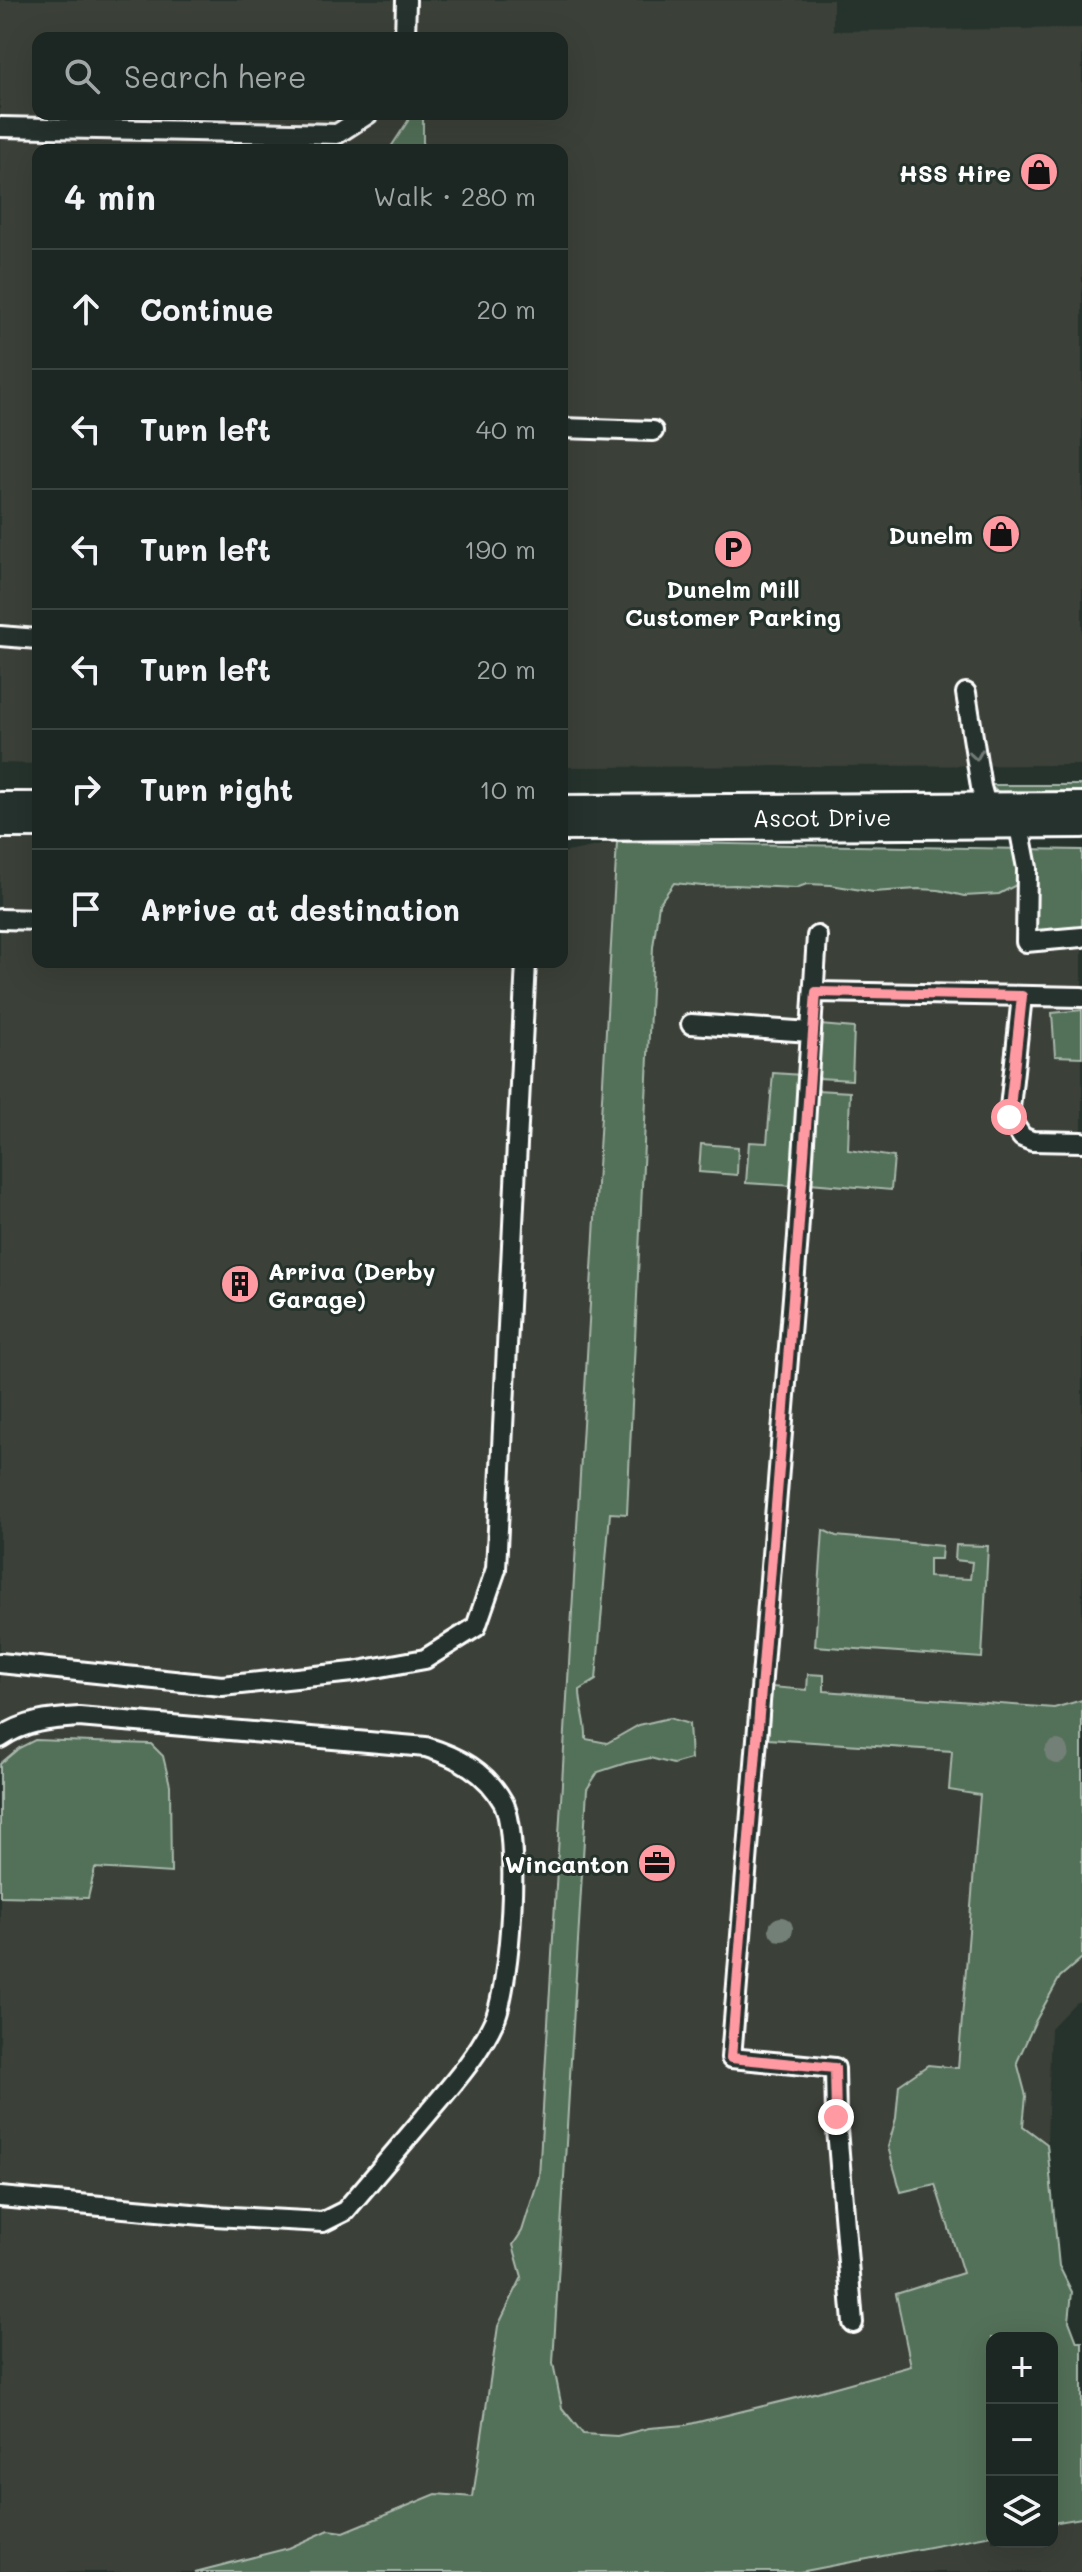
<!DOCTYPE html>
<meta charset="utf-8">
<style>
body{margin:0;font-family:Mali,sans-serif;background:#252e2a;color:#f1f3f6}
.controls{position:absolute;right:24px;bottom:24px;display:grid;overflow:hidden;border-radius:16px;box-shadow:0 8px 32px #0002}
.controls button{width:72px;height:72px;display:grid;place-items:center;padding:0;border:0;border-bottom:2px solid #3a4340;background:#1c2622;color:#f1f3f6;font:40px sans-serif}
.stop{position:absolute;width:24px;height:24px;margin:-18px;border:6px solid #ff9aa2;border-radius:50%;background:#fff}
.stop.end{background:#ff9aa2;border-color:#fff;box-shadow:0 2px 8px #0008}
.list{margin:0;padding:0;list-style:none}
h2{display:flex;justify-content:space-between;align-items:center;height:104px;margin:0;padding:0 32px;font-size:34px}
h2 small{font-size:26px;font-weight:400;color:#a0a5a5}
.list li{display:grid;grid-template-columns:52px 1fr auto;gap:24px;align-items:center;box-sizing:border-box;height:120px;padding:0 32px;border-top:2px solid #3a4340}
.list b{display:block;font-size:30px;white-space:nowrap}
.list em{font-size:26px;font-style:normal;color:#a0a5a5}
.icon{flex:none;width:44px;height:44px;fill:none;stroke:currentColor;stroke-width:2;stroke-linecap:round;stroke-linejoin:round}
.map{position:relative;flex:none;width:1082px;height:2572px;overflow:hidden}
.search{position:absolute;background:#1c2622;box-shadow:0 8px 32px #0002;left:32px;top:32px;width:536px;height:88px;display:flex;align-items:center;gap:20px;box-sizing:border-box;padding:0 28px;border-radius:16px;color:#a0a5a5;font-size:30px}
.panel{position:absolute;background:#1c2622;box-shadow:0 8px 32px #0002;left:32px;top:144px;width:536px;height:824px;border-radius:16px}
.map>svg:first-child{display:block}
.built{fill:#3a4038;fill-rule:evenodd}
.green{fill:#537058;stroke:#a9b8ac;stroke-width:2}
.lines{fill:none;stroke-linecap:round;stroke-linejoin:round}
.lane-casing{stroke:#fff;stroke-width:24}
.secondary-casing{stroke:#fff;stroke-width:50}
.lane{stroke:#26332d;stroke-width:18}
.secondary{stroke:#26332d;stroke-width:44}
.tree{fill:#738077}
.oneway{stroke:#727a76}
.route{stroke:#ff9aa2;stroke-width:10}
.labels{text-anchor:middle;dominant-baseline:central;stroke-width:6;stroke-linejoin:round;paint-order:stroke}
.poi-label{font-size:24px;font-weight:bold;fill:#fff;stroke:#26332d;text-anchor:end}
.street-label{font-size:24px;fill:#fff;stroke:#26332d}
</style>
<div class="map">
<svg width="1082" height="2572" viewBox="0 0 1082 2572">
<rect width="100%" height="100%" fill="#26332d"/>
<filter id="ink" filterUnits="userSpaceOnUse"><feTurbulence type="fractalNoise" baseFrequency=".0125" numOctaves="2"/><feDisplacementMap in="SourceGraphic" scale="16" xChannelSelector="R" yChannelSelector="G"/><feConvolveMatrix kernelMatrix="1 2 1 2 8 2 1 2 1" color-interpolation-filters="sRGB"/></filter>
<g filter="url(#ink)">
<path class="built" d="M0,0H833V31L1082,28V765L562,767V150H38V764L0,763ZM38,38H562V114H38Z
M0,835L38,837V962H562V853L617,842L1082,850V2000L1075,2003L1051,2028L1040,2338H992V2395L228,2572H0Z
M1082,2518V2572H800L992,2535V2542H1052V2523Z"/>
<path class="green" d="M409,114H423V150H389L408,121Z
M988,785H1082V791L1002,794Z
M617,842L1082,850V927L1053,931L1033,930L1035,885H1016L999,894L964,896L939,890L918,889L873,892L831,885L807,884L796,888L735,885L702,886L674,883L659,904L653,947L627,1514L610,1513L596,1680L580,1690C580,1708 587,1721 586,1739L607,1743L639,1725L669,1718L689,1724L691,1759L673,1764L650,1758L626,1763L598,1772L587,1789L553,2363L562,2408L583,2434L617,2436L649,2428L686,2425L796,2398L911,2366L896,2294L963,2273L935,2184L901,2192L888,2147L896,2118L899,2085L928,2065L958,2068L980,1795L949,1790L952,1751L768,1739L772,1687L807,1690L808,1674L824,1675V1691L1054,1708L1082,1700V1958L1060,1977L1035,2022L1017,2062L1026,2096L1023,2126L1047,2144L1059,2266L1072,2292L1069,2321L1077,2342H1082V2518L1052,2523V2338H992V2535L800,2572H195L289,2548L329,2530L344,2532L436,2494L473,2497L498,2326L522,2277L513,2245L522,2231L539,2177Z
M1082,1010V1057L1055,1056L1052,1013Z
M820,1025L854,1028L852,1080L818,1078Z
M773,1073L802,1075L794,1186L746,1183L749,1142L767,1143Z
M816,1090L850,1092L848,1150L894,1157L891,1190L810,1183Z
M701,1144L738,1147L737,1175L699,1172Z
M823,1530L836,1536L942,1546L941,1559H929V1577L970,1579L972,1562L955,1560L956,1545L988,1546L982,1658L815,1646Z
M35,1740L151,1744L163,1756L170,1785L171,1873L95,1868L88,1898L0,1896V1764L19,1748Z"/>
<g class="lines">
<g class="lane-casing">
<path id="lane" d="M405,38L406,0
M0,127L337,134L368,114
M562,428L653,431
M0,636L38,639
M966,693L981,787L989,816
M1017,816L1027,868L1026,942L1082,937
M0,919L38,920
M817,936L798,1236L731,2058L835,2068L836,2117L853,2323
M816,992L1082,997
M1022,996L1009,1117L1022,1137L1032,1141L1082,1142
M691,1024L811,1032
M0,1663L222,1686L353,1672L425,1659L476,1627L496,1569L526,962
M0,1738C25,1721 49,1719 79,1717L426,1747C458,1757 486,1771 503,1802C521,1836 510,1983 495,2019C478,2057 450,2087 424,2118C398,2149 371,2180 345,2211L323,2222L214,2216L0,2197"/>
</g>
<g class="secondary-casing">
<g id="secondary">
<path d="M0,815H38"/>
<path id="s1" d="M562,818L1082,815"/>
</g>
</g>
<use href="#lane" class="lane"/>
<use href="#secondary" class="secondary"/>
</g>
<g class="tree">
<circle cx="1057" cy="1752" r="12"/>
<circle cx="781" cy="1929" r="12"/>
</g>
<defs><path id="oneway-chevron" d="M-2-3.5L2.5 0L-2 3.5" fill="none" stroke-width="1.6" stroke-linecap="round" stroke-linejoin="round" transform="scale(2)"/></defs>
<use class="oneway" href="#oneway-chevron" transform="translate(976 755) rotate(81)"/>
</g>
<g class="lines" filter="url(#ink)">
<path class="route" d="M836,2117L835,2068L731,2058L798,1236L816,992L1022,996L1009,1117"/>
</g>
<defs>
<g id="shop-disc" transform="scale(2)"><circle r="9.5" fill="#ff9aa2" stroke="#26332d"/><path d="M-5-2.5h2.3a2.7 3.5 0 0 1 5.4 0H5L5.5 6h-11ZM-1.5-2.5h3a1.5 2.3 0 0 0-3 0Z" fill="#111"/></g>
<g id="parking-disc" transform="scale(2)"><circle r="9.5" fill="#ff9aa2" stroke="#26332d"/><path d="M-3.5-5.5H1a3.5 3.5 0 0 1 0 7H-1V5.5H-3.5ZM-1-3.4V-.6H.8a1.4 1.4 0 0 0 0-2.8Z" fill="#111"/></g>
<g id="building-disc" transform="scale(2)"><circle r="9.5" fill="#ff9aa2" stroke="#26332d"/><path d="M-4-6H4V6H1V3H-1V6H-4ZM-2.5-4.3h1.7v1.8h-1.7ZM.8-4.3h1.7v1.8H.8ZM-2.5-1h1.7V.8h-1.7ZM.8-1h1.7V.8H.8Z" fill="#111"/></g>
<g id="office-disc" transform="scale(2)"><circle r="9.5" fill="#ff9aa2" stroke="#26332d"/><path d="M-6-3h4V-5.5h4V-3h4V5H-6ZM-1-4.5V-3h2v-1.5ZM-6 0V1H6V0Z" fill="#111"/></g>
</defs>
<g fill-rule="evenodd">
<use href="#shop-disc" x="1039" y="172"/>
<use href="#shop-disc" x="1001" y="534"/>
<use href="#parking-disc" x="733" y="549"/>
<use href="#building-disc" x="240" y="1284"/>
<use href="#office-disc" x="657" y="1863"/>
</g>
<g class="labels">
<g class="poi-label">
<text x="1011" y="172">HSS Hire</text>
<text x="973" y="534">Dunelm</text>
<text x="733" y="588" text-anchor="middle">Dunelm Mill<tspan x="733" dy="28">Customer Parking</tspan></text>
<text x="268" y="1270" text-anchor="start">Arriva (Derby<tspan x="268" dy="28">Garage)</tspan></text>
<text x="629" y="1863">Wincanton</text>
</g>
<g class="street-label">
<text stroke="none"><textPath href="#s1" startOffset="260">Ascot Drive</textPath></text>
</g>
</g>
</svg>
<div class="controls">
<button>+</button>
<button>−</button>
<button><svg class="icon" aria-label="layers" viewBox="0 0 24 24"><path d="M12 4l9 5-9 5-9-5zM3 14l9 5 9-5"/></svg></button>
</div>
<div class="stop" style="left:1009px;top:1117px"></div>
<div class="stop end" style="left:836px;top:2117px"></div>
<div class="search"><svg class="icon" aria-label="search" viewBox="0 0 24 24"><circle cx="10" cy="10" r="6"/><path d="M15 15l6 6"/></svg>Search here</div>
<section class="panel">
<h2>4 min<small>Walk · 280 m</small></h2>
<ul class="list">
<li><svg class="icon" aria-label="ahead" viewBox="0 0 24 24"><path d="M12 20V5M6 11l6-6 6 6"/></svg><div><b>Continue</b></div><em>20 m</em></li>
<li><svg class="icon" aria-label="left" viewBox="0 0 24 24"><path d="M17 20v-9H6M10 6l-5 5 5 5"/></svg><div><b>Turn left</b></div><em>40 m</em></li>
<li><svg class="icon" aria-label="left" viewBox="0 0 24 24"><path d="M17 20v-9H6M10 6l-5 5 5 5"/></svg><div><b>Turn left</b></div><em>190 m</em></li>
<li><svg class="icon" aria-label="left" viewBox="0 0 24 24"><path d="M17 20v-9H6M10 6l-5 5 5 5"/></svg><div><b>Turn left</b></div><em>20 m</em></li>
<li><svg class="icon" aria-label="right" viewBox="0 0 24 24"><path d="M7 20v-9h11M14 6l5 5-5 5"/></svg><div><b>Turn right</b></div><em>10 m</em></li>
<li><svg class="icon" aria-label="arrive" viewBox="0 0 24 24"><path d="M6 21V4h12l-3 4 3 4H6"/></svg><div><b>Arrive at destination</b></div></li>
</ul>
</section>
</div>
